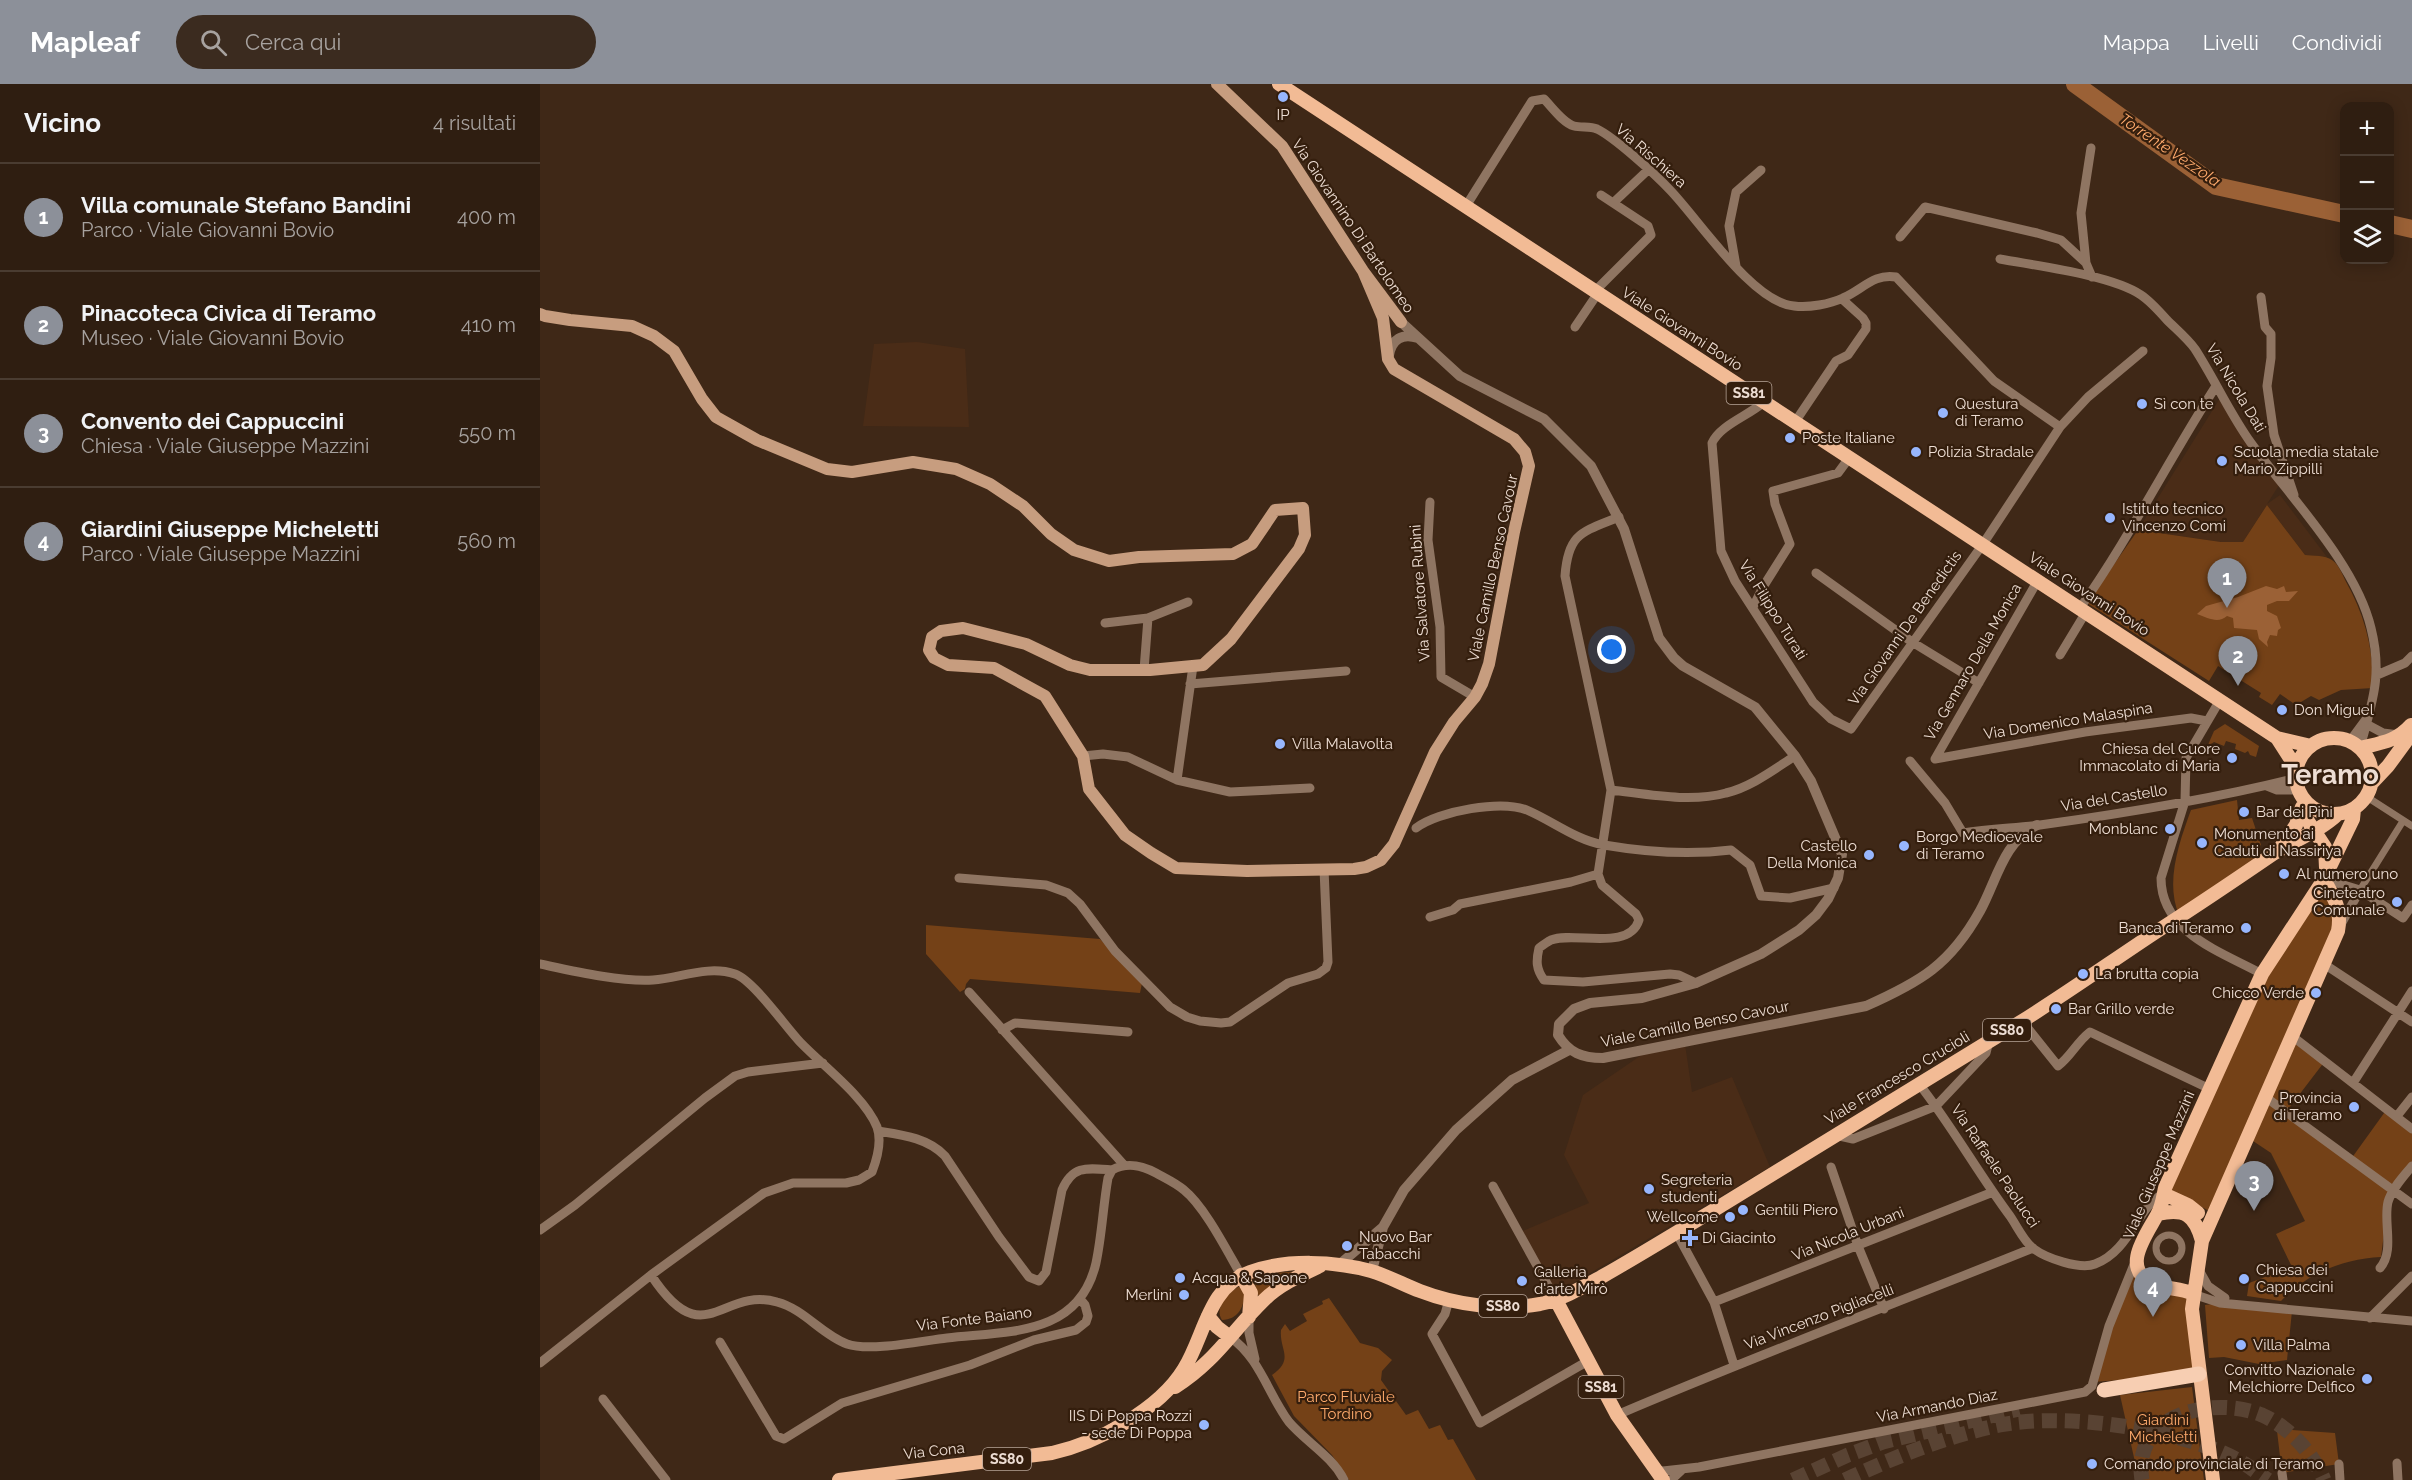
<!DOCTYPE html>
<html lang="it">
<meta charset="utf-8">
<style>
body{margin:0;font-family:Raleway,sans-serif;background:#3b2b1f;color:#f1f3f6}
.controls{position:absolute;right:18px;top:18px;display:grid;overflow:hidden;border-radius:12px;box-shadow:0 3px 15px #0003}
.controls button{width:54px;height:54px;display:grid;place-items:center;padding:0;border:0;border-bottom:2px solid #4a3c31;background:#2f1e11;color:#f1f3f6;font:30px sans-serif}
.you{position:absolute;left:1072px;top:566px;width:21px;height:21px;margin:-15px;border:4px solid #fff;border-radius:50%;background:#1a73e8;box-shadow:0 0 0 9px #1a73e833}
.badge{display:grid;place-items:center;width:39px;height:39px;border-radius:50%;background:#8c9099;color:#fff;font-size:20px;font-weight:700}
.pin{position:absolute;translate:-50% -50px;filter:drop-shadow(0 2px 3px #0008)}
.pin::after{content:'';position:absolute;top:32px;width:21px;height:18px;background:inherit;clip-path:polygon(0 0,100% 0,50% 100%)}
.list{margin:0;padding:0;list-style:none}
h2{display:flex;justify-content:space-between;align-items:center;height:78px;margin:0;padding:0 24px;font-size:26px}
h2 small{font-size:20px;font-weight:400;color:#a7a29f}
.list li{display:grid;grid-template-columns:39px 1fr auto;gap:18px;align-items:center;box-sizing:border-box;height:108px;padding:0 24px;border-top:2px solid #4a3c31}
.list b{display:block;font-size:22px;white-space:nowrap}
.list p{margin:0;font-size:20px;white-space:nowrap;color:#a7a29f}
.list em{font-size:20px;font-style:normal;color:#a7a29f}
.icon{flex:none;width:33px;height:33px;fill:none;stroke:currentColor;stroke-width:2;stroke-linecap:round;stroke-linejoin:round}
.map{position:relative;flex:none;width:1872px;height:1396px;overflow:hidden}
header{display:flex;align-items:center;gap:36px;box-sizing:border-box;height:84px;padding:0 30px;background:#8c9099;color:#fff}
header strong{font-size:28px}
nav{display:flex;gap:33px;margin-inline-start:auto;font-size:21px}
.search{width:420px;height:54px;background:#3b2b1f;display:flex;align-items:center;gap:15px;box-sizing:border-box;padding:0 21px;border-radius:33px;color:#a7a29f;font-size:22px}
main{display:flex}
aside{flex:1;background:#2f1e11}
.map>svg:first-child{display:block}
.built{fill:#4a2c17}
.green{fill:#744117}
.water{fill:#9b6136}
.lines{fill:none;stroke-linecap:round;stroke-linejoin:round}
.river{stroke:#9b6136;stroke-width:18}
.trunk-tunnel{stroke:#594333;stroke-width:15;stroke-dasharray:15 8;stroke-linecap:butt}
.pedestrian{stroke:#8f7562;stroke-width:7}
.minor{stroke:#8f7562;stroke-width:9}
.tertiary{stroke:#8f7562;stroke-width:10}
.secondary{stroke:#c79d7f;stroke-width:12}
.primary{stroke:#f2bb95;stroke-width:14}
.trunk{stroke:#f7ceb2;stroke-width:15}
.poi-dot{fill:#97b6fd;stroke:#341e0d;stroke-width:2}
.labels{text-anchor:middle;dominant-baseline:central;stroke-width:4.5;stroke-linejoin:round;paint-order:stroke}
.shield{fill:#341e0d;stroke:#b6a498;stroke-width:1.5}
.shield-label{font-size:14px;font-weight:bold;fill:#edddd3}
.poi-label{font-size:15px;fill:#edddd3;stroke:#341e0d;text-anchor:start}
.street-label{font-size:15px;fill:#edddd3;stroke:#341e0d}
.park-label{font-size:15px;fill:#ffab6d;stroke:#341e0d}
.water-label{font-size:16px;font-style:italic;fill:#feaa6d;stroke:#341e0d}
.town-label{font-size:27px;font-weight:bold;fill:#edddd3;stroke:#341e0d}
</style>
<header>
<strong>Mapleaf</strong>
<div class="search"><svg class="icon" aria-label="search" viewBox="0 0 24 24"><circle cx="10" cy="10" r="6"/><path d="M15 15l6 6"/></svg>Cerca qui</div>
<nav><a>Mappa</a><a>Livelli</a><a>Condividi</a></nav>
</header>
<main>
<aside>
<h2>Vicino<small>4 risultati</small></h2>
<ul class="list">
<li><span class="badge">1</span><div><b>Villa comunale Stefano Bandini</b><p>Parco · Viale Giovanni Bovio</p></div><em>400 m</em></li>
<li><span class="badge">2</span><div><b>Pinacoteca Civica di Teramo</b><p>Museo · Viale Giovanni Bovio</p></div><em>410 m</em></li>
<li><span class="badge">3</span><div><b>Convento dei Cappuccini</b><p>Chiesa · Viale Giuseppe Mazzini</p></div><em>550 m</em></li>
<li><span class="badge">4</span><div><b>Giardini Giuseppe Micheletti</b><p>Parco · Viale Giuseppe Mazzini</p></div><em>560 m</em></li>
</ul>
</aside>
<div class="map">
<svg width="1872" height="1396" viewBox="0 0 1872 1396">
<rect width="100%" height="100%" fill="#3f2817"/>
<path class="built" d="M377,258L425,265L429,343L323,342L334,260Z
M1682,311L1741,398L1727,420L1740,411L1787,473L1765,471L1727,421L1703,458H1681L1598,446Z
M1145,960L1152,1008L1192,993L1230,1083L1013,1211L978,1149L1049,1119L1024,1071L1043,1011L1103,970Z"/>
<path class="green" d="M1727,421L1765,471C1774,472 1785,471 1792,476C1798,480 1802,489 1805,496C1824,529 1834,565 1833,604L1801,606L1779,616L1771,612L1756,621L1740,610L1732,621L1719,613L1721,609L1678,582L1669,597L1547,519L1598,446L1681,458H1703Z
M1685,640L1719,662L1716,673L1710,671L1708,667L1705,669L1695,665L1696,660L1686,657L1684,662L1674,658L1667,663L1674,647Z
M1697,716L1699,736L1712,734L1721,761L1713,767L1717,774L1639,831C1625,798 1639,759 1651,726Z
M1779,815H1788L1800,832L1752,952L1785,977L1746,1028L1811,1075L1847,1025L1872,1045V1082L1848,1118L1841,1173C1804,1175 1767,1189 1741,1217L1707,1212L1709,1199L1752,1183L1736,1150L1765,1137L1731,1069L1707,1053L1673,1129L1626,1104L1722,890Z
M386,841L560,855L602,899L600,909L430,895L426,900L425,905L420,908L386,870Z
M1595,1178L1598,1187L1653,1210L1659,1290L1553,1298Z
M763,1187L719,1212L718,1211L713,1193L733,1189Z
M698,1203H700L705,1210C703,1225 698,1235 682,1236C674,1224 687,1210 698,1203Z
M789,1214L820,1259L838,1264L852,1276L842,1287L841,1296L866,1331L878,1326L889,1345L900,1341L908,1356L913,1355L936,1396H809L792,1371L754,1332L732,1291C755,1275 739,1266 741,1246L745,1240L750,1247L767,1237L763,1230L783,1220L782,1217Z
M1680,1219L1752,1227L1747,1276L1719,1280L1684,1273L1669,1274L1665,1221Z
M1652,1303L1664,1396H1599L1580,1311Z
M1752,1346L1795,1349L1799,1380L1742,1389L1737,1347Z"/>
<path class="water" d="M1726,502L1737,505L1744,502L1746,508L1758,507L1749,517H1737L1727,521V527L1737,532L1741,544L1738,546L1737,552L1730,551L1727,558L1728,563L1719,555L1717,546L1694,544L1693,534L1687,532C1678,540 1668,534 1657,530L1666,522L1698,513Z"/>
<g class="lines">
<path class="river" d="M1535,0L1676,102L1804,130
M1850,140L1872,145"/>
<path class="trunk-tunnel" d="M1253,1396L1308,1371L1343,1358L1479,1325
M1305,1396C1355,1373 1406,1352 1460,1341C1527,1328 1646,1345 1705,1380C1713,1385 1720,1391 1728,1396
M1602,1396C1591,1330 1673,1311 1722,1331C1749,1343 1773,1369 1784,1396"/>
<path class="pedestrian" d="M1827,713L1872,742
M1820,806L1863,737
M1616 1164a13 13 0 1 1 26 0a13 13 0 1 1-26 0Z"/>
<path class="minor" d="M1073,119L1108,86
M926,122L992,17L1004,15C1012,23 1023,39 1034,42C1041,44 1050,42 1057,45C1074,53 1116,91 1130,106C1159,136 1213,219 1254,222C1269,224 1290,220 1303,214C1322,206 1334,189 1356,193L1454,297L1520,343
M1360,153L1385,123L1497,149L1521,156L1546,179L1552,193
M1460,175C1497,182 1571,191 1601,211C1610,217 1619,227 1627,236C1636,245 1648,255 1655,265C1675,296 1690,330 1711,359C1749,412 1816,480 1831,544C1843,592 1832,618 1820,664
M1546,179L1541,129L1551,64
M1196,182L1189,142L1196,108L1221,86
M1055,207L1111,151L1108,142L1061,111
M1721,213L1725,243L1731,250V274L1727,302L1734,351L1754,411
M1035,243L1058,209
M1224,318C1208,332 1180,341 1172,359L1181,467L1195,497L1273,618L1291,635L1311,645L1443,460L1520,343L1548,313L1603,267
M1255,338L1296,277L1308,271L1326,245V239L1323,234L1302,215
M890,418L888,456L900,543L901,593L935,613
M1276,489L1372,558L1439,599
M1213,523L1223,503L1250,460L1235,420L1233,407L1298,389L1309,374
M1540,524C1590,453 1629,375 1676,302
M565,539L608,534L648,518
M1520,571L1546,528
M604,586L608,534
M1837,591L1865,579L1872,572
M650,600L806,587
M1680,616L1646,674L1645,717L1621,794C1621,849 1682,868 1722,890
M1828,641L1843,649L1859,651
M1810,657L1827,634
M543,672L563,670L588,673L637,696L690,708L770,704
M1395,675L1545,648L1651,634L1667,637
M1395,675L1498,496
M1370,677L1405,719L1423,749C1449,745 1475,744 1500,741C1585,729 1674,715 1756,694
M637,696L653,582
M1727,702L1737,706H1759
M1071,706C1107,710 1150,719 1186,709C1211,703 1233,686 1255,672
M876,744C898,727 963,715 989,727C1014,738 1036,756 1064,761C1105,768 1150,771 1191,766L1210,781L1221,812L1250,814L1294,804
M1058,790L1062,801L1096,830L1099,836C1089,868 1034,847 1011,856C1007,858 1003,861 999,864C996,877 996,885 1004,896L1043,898L1130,890L1139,891L1156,899
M419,794L506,801L528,809L540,820L575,867L630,923L647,933L660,937L681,939L690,938L748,899L778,890L786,884L788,878L784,785
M1784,795L1820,806L1863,834L1872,821
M890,833L913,826L920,820L1031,798L1058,790L1071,706L1025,492C1028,449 1042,448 1079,433
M1800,842L1820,806
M0,880C33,887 80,898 113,896C140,894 168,881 195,890C213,896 245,942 260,958C283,982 325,1013 337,1043C342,1057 337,1075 332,1088L319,1096L306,1099H253L224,1109L111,1191C164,1272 181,1202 237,1218C264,1225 282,1251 307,1260C330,1268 381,1257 407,1254C467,1247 539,1253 556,1179C562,1151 563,1122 568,1094L572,1086C587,1078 601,1081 616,1089C625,1094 636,1099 644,1106C665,1123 687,1167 701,1191
M1784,880L1872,938
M429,908L584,1081
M1482,937L1518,982C1531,972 1537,958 1550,948L1670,1005
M462,946L475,939L588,948
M1752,952L1872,1045
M1813,999L1872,907
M1379,1000C1412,1042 1438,1089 1470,1132C1477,1142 1484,1158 1494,1165C1506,1174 1540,1186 1555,1180C1591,1167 1598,1120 1624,1110
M1724,1012L1872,1120
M1857,1032L1872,1013
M338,1047C363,1051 388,1054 405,1072L459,1153L489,1193L499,1197L506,1188L522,1106C533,1081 547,1084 572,1086
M1295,1051L1313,1055L1396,1022L1446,969L1449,957
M1291,1083L1318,1162L1344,1225
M953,1102L1016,1216
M0,1146L35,1121L165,1014L195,992L208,988L283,979
M1136,1148L1174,1218L1194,1281
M1840,1184C1855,1167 1843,1138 1848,1118C1852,1104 1864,1092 1872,1082
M1659,1186L1668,1202L1685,1214
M1653,1210L1680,1219L1872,1237
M909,1216L905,1230L892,1250L940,1339L1048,1277
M1174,1218L1453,1108
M709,1233V1249L715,1275
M1830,1234L1872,1192
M690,1253C720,1274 728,1310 749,1338C766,1358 792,1372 804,1396
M180,1258L236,1352L244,1355L302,1319L430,1281L494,1256L536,1246L546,1238L548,1232L545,1221L540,1215
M0,1279L111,1191
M63,1315L126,1396
M1077,1331C1215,1272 1354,1220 1493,1164
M1857,1379L1858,1396
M1799,1380L1800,1396
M1115,1385L1123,1387L1159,1383L1545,1308L1552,1302L1569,1242L1595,1178
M1742,1389L1743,1396
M1131,1396L1143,1385"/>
<path class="tertiary" d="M861,238L920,292L1004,335L1051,382L1084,445L1119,554L1134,574L1143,582L1215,623L1255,672L1271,697L1302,770L1298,794L1288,815L1276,831L1259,846L1221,870L1156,899L1102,914L1050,919L1034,925L1019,940L1018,951C1029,969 1042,974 1063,974L1326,922C1380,898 1410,881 1440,827C1457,796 1463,758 1497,741
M849,271C852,255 862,249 878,254
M800,1180L843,1143L864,1106L916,1046L972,996L1029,966
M832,1187L843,1143"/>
<path class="secondary" d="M677,0L742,62L823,187L861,238
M0,230L5,232L30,236L92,242L114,252L134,267L162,315L176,333L217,356L287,385L312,388L373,378L416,385L450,400L483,422L511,450L534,466L569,477L599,473L693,470L712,460L735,426L763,424L765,451L759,465L691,555L663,581L610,586H550L530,581L486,560L423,544L401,547L392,553L389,566L394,574L408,581L454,584L505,612L543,672L549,705L585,751L611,769L636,784L707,787L814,785L826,783L841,776L854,760L895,668L914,638L935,613L942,600L949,580L974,448L989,382L985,368L974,355L854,285L848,275L843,234L823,187"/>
<path class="primary" d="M739,0L1737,654L1771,662
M1756 692a38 38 0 1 1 76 0a38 38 0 1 1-76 0Z
M1737,654L1757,685
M1820,664C1840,659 1856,658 1871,641
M1832,699L1848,682L1872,649
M1762,728L1785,763L1786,784
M1739,766L1756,741L1762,723
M1624,1110L1648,1121L1658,1129
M1618,1130C1645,1124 1655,1131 1662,1157
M701,1191L711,1209L709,1233
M1653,1210C1640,1203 1625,1206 1612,1199C1581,1184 1605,1153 1617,1131C1622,1123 1623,1113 1625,1104L1722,890L1784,795L1813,735L1814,725
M1016,1216L1077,1331L1123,1396
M668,1232L677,1243L690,1253
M635,1303C675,1278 692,1247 724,1216C739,1201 761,1191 780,1182
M299,1396L512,1369C557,1359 619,1326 644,1285C665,1251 668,1203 710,1188C746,1175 795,1177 831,1187C848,1192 864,1201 880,1207C916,1221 962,1227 1000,1220C1023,1215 1043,1203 1063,1192C1100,1171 1137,1148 1174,1126C1276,1064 1378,1002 1479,939C1527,909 1572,877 1619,846C1658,821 1695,796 1733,770C1754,756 1779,748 1798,730
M1673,1396L1652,1225L1662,1157L1798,847C1802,824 1794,815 1784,795"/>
<path class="trunk" d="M1564,1306L1659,1290"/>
</g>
<g class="poi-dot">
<circle cx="743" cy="13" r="6"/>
<circle cx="1602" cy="320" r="6"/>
<circle cx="1403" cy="329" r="6"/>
<circle cx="1250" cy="354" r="6"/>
<circle cx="1376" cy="368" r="6"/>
<circle cx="1682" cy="377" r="6"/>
<circle cx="1570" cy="434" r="6"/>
<circle cx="1742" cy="626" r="6"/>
<circle cx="740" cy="660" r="6"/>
<circle cx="1692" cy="674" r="6"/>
<circle cx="1704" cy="728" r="6"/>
<circle cx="1630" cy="745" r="6"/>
<circle cx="1662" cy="759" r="6"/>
<circle cx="1364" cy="762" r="6"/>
<circle cx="1329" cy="771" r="6"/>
<circle cx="1744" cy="790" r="6"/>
<circle cx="1857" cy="818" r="6"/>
<circle cx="1706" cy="844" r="6"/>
<circle cx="1543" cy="890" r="6"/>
<circle cx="1776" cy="909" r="6"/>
<circle cx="1516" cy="925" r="6"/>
<circle cx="1814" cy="1023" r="6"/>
<circle cx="1109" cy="1105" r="6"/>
<circle cx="1203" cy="1126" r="6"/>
<circle cx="1190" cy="1133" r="6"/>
<path d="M1147 1145h6v6h6v6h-6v6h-6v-6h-6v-6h6z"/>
<circle cx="807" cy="1162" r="6"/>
<circle cx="640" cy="1194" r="6"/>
<circle cx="1704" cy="1195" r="6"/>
<circle cx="982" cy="1197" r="6"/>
<circle cx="644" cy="1211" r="6"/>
<circle cx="1701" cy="1261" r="6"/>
<circle cx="1827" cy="1295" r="6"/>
<circle cx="664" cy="1341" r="6"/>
<circle cx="1552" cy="1380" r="6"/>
</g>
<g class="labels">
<g class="shield">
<rect x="1186.5" y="298" width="45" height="22" rx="4.5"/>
<rect x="1443" y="935" width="48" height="22" rx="4.5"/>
<rect x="939" y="1211" width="48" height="22" rx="4.5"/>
<rect x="1038.5" y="1292" width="45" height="22" rx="4.5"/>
<rect x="443" y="1364" width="48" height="22" rx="4.5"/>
</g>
<g class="shield-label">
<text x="1209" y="309">SS81</text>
<text x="1467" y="946">SS80</text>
<text x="963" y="1222">SS80</text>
<text x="1061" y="1303">SS81</text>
<text x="467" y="1375">SS80</text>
</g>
<g class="poi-label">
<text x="743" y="31" text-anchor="middle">IP</text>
<text x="1415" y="320">Questura<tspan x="1415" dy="17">di Teramo</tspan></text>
<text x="1614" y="320">Sì con te</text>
<text x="1262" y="354">Poste Italiane</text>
<text x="1388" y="368">Polizia Stradale</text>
<text x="1694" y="368">Scuola media statale<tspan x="1694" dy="17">Mario Zippilli</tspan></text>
<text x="1582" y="425">Istituto tecnico<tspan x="1582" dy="17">Vincenzo Comi</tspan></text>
<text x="1754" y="626">Don Miguel</text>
<text x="752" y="660">Villa Malavolta</text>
<text x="1680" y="665" text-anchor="end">Chiesa del Cuore<tspan x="1680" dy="17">Immacolato di Maria</tspan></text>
<text x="1716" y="728">Bar dei Pini</text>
<text x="1618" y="745" text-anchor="end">Monblanc</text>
<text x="1674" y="750">Monumento ai<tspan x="1674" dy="17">Caduti di Nassiriya</tspan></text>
<text x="1376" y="753">Borgo Medioevale<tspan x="1376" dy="17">di Teramo</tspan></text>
<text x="1317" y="762" text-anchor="end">Castello<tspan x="1317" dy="17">Della Monica</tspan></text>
<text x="1756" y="790">Al numero uno</text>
<text x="1845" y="809" text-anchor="end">Cineteatro<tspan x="1845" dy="17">Comunale</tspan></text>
<text x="1694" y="844" text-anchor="end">Banca di Teramo</text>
<text x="1555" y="890">La brutta copia</text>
<text x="1764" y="909" text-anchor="end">Chicco Verde</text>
<text x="1528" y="925">Bar Grillo verde</text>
<text x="1802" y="1014" text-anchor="end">Provincia<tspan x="1802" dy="17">di Teramo</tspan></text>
<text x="1121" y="1096">Segreteria<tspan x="1121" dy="17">studenti</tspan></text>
<text x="1215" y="1126">Gentili Piero</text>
<text x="1178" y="1133" text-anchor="end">Wellcome</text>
<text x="819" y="1153">Nuovo Bar<tspan x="819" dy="17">Tabacchi</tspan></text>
<text x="1162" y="1154">Di Giacinto</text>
<text x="1716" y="1186">Chiesa dei<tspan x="1716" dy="17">Cappuccini</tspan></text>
<text x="994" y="1188">Galleria<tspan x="994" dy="17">d'arte Mirò</tspan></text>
<text x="652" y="1194">Acqua &amp; Sapone</text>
<text x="632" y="1211" text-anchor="end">Merlini</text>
<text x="1713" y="1261">Villa Palma</text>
<text x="1815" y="1286" text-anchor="end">Convitto Nazionale<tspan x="1815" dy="17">Melchiorre Delfico</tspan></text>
<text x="652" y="1332" text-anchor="end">IIS Di Poppa Rozzi<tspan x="652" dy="17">- sede Di Poppa</tspan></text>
<text x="1564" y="1380">Comando provinciale di Teramo</text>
</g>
<g class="street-label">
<text transform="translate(1111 72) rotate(41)">Via Rischiera</text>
<text transform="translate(813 142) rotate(56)">Via Giovannino Di Bartolomeo</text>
<text transform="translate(1142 245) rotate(33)">Viale Giovanni Bovio</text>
<text transform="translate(1696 304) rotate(59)">Via Nicola Dati</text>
<text transform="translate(953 484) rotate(-78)">Viale Camillo Benso Cavour</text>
<text transform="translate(880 509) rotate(-94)">Via Salvatore Rubini</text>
<text transform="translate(1549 510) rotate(33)">Viale Giovanni Bovio</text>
<text transform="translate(1233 526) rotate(58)">Via Filippo Turati</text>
<text transform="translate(1365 544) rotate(-55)">Via Giovanni De Benedictis</text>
<text transform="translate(1433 578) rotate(-60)">Via Gennaro Della Monica</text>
<text transform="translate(1528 637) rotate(-9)">Via Domenico Malaspina</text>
<text transform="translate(1574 714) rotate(-9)">Via del Castello</text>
<text transform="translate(1155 940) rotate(-11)">Viale Camillo Benso Cavour</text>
<text transform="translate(1357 994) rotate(-31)">Viale Francesco Crucioli</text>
<text transform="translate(1619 1081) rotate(-67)">Viale Giuseppe Mazzini</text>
<text transform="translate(1455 1082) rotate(56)">Via Raffaele Paolucci</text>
<text transform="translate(1308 1150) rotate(-22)">Via Nicola Urbani</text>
<text transform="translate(1279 1233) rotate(-21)">Via Vincenzo Pigliacelli</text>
<text transform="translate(434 1235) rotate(-7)">Via Fonte Baiano</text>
<text transform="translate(1397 1322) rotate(-11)">Via Armando Diaz</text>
<text transform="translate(394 1367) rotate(-6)">Via Cona</text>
</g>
<g class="park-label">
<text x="806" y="1313">Parco Fluviale<tspan x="806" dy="17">Tordino</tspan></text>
<text x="1623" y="1336">Giardini<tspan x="1623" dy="17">Micheletti</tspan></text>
</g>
<g class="water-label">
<text transform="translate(1630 66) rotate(34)">Torrente Vezzola</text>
</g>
<g class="town-label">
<text x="1790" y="690">Teramo</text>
</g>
</g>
</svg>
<div class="controls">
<button>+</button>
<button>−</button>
<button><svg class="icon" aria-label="layers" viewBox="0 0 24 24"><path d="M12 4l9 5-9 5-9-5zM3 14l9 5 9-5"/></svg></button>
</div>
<div class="you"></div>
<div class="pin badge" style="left:1687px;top:524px">1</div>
<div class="pin badge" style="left:1698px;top:602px">2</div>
<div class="pin badge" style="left:1714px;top:1127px">3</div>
<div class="pin badge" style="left:1613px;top:1233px">4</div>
</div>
</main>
